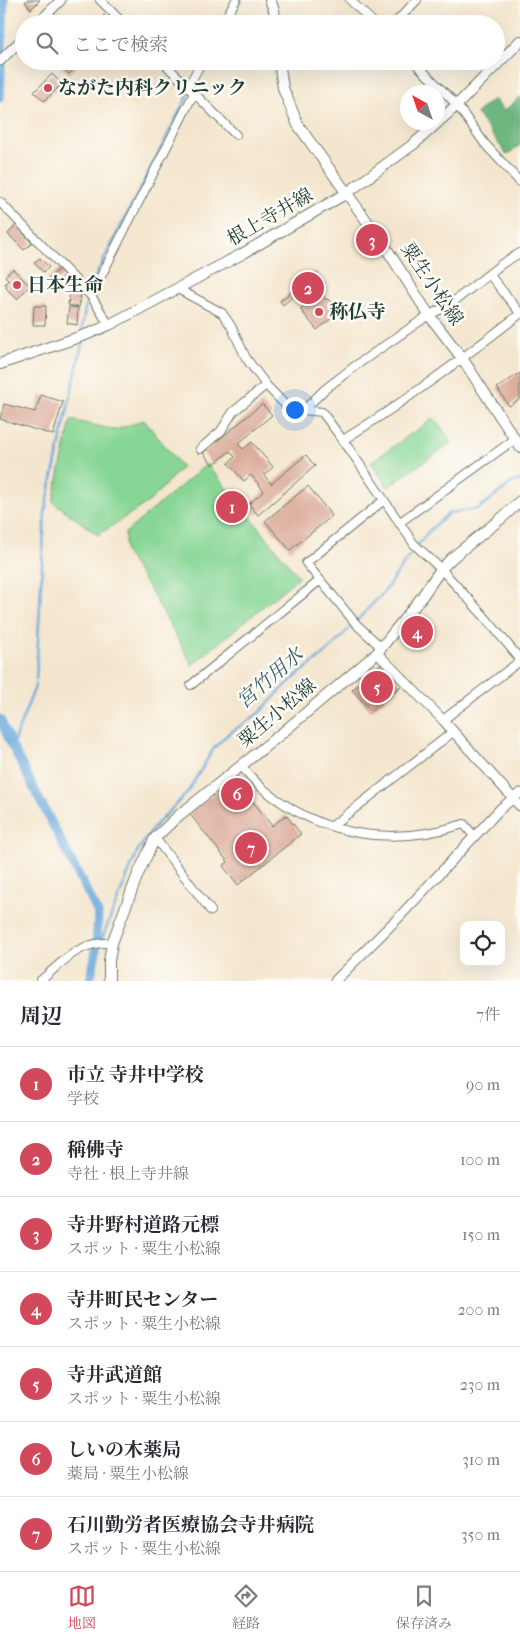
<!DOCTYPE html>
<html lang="ja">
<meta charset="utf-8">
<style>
body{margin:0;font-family:"IM FELL French Canon","Noto Serif JP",serif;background:#f7f7f7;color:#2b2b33}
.controls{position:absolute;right:15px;bottom:15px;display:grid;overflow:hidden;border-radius:10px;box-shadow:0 5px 20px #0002}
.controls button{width:45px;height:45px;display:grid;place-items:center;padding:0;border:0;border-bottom:1px solid #e1e1e2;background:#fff;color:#2b2b33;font:25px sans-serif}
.compass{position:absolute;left:400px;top:85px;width:45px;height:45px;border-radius:50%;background:#fff;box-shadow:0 5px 20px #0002;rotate:320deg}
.you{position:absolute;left:294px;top:409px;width:18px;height:18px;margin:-12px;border:4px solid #fff;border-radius:50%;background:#1a73e8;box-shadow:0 0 0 8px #1a73e833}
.badge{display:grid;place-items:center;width:32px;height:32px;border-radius:50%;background:#d1495b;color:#fff;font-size:16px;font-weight:700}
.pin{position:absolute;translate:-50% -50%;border:2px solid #fff;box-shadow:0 1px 5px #0006}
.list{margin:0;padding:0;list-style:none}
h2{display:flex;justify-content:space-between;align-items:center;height:65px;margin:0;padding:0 20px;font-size:21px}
h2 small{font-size:16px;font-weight:400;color:#7c7c81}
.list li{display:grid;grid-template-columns:32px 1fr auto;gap:15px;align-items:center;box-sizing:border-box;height:75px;padding:0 20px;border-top:1px solid #e1e1e2}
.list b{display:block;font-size:19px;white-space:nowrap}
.list p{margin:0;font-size:16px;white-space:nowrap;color:#7c7c81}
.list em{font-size:16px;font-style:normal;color:#7c7c81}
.icon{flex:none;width:28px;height:28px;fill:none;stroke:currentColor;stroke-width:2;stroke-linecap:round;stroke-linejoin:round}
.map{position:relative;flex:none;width:520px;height:981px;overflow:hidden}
.search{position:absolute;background:#fff;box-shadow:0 5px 20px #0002;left:15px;right:15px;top:15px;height:55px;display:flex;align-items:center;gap:12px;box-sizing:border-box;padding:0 18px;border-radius:28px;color:#7c7c81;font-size:19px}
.sheet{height:590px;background:#fff}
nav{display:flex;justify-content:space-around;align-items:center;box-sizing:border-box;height:70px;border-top:1px solid #e1e1e2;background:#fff;font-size:14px;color:#7c7c81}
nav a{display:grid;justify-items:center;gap:2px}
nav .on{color:#d1495b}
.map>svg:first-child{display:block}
.green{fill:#87d695;stroke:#538a64}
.forest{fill:#6db77e;stroke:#467a59}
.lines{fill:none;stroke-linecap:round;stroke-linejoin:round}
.stream{stroke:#6ba9dd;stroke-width:2.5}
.canal{stroke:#6ba9dd;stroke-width:9}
.building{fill:#dcad9b}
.minor-casing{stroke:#6a786a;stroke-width:10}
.tertiary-casing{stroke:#6a786a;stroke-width:11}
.secondary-casing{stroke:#6a786a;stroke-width:12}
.minor{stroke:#fff;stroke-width:8}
.tertiary{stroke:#fff;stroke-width:9}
.secondary{stroke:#fff;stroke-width:10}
.poi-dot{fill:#d1495b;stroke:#fdfcf7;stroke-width:2}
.labels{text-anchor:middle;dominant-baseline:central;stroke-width:5;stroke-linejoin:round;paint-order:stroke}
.poi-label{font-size:19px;font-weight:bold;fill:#1f3d34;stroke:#fdfcf7;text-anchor:start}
.street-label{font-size:19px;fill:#1f3d34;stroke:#fdfcf7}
.water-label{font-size:20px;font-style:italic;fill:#365d67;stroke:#fdfcf7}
</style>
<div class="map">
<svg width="520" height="981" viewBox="0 0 520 981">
<rect width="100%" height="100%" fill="#fdfcf7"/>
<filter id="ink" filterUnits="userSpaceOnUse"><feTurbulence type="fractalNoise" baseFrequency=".02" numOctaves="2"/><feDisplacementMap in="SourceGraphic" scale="10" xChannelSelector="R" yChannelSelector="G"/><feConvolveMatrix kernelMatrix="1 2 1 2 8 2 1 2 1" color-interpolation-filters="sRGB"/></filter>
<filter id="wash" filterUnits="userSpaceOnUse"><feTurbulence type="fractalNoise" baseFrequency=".0096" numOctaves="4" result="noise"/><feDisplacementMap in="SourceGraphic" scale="20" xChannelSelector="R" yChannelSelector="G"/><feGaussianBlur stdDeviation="1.12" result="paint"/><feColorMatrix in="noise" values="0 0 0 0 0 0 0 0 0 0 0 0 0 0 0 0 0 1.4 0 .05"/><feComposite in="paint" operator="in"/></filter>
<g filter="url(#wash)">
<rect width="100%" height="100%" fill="#f4e6ce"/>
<path class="green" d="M434,418L452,442L388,487L371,462Z
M71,420L115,430L144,420L182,467L150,501L98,535L53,502Z
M207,464L299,577L192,665L152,593L125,552V533Z"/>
<path class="forest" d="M520,97V145L507,155L476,113L494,99L504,111Z"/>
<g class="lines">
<path class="stream" d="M228,24L238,4L242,0
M192,88L208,61
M91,285L189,93
M83,334L82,328L87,296
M36,679L45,511L83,340
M12,746L36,684
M101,941L138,850L154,827L187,793L214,748L228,734L258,714L291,680L326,653L384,592L407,559L429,531L449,513L478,509L513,482L520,480
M96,952L99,946"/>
<path class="canal" d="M0,98L4,0
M0,719L12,746L98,913L96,952L90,981"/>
</g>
<g id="blocks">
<path class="building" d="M27,0H40L31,9L25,2Z
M104,15L113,24H96Z
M63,61H76L79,64L69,74L59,65Z
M52,74L62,84L44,101L34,92Z
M16,225L32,243L24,250L8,234Z
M40,258L49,267L43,272L34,263Z
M61,267L67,272L52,286L47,280Z
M13,269L30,286L17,299L6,288L7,286L5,283L9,280L5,276Z
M316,272L325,283L305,300L299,292L283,305L280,301Z
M320,289L326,300L328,299L334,306L332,308L337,314L317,330L300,309L307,304L305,301Z
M70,293L81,294L79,307L68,305Z
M34,306H46L45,325H33Z
M69,307L78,308L77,325L67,323Z
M520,373V399L509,406L497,388Z
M41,395L63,402L53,435L0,419L4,404L35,412Z
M262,404L272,415L238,444L243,449L252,442L273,467L264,475L271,484L306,455L315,466L258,515L249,504L264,491L251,475L244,481L228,463L235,457L230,451L213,465L203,453Z
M308,486L332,516L290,550L265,521Z
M421,616L433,628L414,647L401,635Z
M381,664L402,685L371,711L352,690Z
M238,783L249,796L236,806L226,793Z
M219,789L237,811L251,799L272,826L286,815L301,834L238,885L223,866L228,862L189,813Z"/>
</g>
</g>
<g filter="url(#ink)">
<use href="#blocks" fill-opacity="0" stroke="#6a786a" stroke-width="1"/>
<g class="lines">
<g class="minor-casing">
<path id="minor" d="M100,0L124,24
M350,0L375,24
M222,24L236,0
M394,24L417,0
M162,61L236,135
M413,61L457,105L485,144L520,182
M188,87L202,61
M0,202L91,296L109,325
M489,274L520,313
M178,289L222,313L231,326L246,358L266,385L292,412L304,410L322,412L350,450L414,544L441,569L484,616L520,659
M91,296L194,93
M304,410L324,390L355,366L429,315L448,306L503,263L520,253
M343,440C405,402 463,358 520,314
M200,449L221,431L233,412L266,385
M399,523L515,439
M381,647L357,625L306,563L384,500
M191,685L319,581
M443,720L520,661
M241,766C248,773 254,781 262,788C322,837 391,847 464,824L474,836
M332,826L453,732
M155,838L211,911
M40,981C64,961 79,941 112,943"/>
</g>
<g class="tertiary-casing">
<path id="tertiary" d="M37,24L61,0
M0,61L24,37
M377,653L443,720L520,806
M335,981L401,915L500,809L520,793"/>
</g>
<g class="secondary-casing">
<path id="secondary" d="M270,0L274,10L276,24
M279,61L283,88L298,125L386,248L429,315L462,358L520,447
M0,364L88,334L109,325L242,254L347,193L415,143L457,105L520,41
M109,981V961L112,943L138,874L155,838L177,817L282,733L377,653L421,598L441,569L453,557L503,517L520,501"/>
</g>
<use href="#minor" class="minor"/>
<use href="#tertiary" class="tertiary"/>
<use href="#secondary" class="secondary"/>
</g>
</g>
<g class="poi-dot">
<circle cx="48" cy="88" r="5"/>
<circle cx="17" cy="285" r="5"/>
<circle cx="319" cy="312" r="5"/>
</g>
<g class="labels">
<g class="poi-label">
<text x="58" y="88">ながた内科クリニック</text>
<text x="27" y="285">日本生命</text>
<text x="329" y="312">称仏寺</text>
</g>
<g class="street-label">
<text transform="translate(270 217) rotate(-30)">根上寺井線</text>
<text transform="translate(432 284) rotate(56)">粟生小松線</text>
<text transform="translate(277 713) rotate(-40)">粟生小松線</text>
</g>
<g class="water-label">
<text transform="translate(270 678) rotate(-41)">宮竹用水</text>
</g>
</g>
</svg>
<div class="controls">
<button><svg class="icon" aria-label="locate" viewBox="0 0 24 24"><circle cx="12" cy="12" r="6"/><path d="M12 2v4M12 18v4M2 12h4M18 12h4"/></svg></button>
</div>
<svg class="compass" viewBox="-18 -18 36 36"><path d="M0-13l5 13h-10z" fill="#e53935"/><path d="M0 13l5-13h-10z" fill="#7c7c81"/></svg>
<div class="you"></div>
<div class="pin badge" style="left:232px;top:507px">1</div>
<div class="pin badge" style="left:308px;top:288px">2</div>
<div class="pin badge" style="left:372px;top:240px">3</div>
<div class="pin badge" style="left:417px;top:632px">4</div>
<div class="pin badge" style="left:377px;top:687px">5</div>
<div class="pin badge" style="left:237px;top:794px">6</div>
<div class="pin badge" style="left:251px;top:848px">7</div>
<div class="search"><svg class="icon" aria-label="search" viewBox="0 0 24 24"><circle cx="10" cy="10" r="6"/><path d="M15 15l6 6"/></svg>ここで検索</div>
</div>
<section class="sheet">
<h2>周辺<small>7件</small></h2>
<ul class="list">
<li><span class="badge">1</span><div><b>市立 寺井中学校</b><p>学校</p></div><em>90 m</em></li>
<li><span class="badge">2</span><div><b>稱佛寺</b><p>寺社 · 根上寺井線</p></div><em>100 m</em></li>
<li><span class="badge">3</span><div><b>寺井野村道路元標</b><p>スポット · 粟生小松線</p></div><em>150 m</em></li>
<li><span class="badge">4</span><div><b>寺井町民センター</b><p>スポット · 粟生小松線</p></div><em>200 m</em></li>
<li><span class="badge">5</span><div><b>寺井武道館</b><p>スポット · 粟生小松線</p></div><em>230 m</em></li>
<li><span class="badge">6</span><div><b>しいの木薬局</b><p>薬局 · 粟生小松線</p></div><em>310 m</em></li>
<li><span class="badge">7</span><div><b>石川勤労者医療協会寺井病院</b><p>スポット · 粟生小松線</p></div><em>350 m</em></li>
</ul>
</section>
<nav>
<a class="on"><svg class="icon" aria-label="map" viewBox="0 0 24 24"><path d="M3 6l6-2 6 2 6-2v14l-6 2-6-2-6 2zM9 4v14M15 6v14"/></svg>地図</a>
<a><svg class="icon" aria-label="directions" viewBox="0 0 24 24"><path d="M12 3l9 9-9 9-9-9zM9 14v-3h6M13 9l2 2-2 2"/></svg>経路</a>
<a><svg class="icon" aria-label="saved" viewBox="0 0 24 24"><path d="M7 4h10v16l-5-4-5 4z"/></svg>保存済み</a>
</nav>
